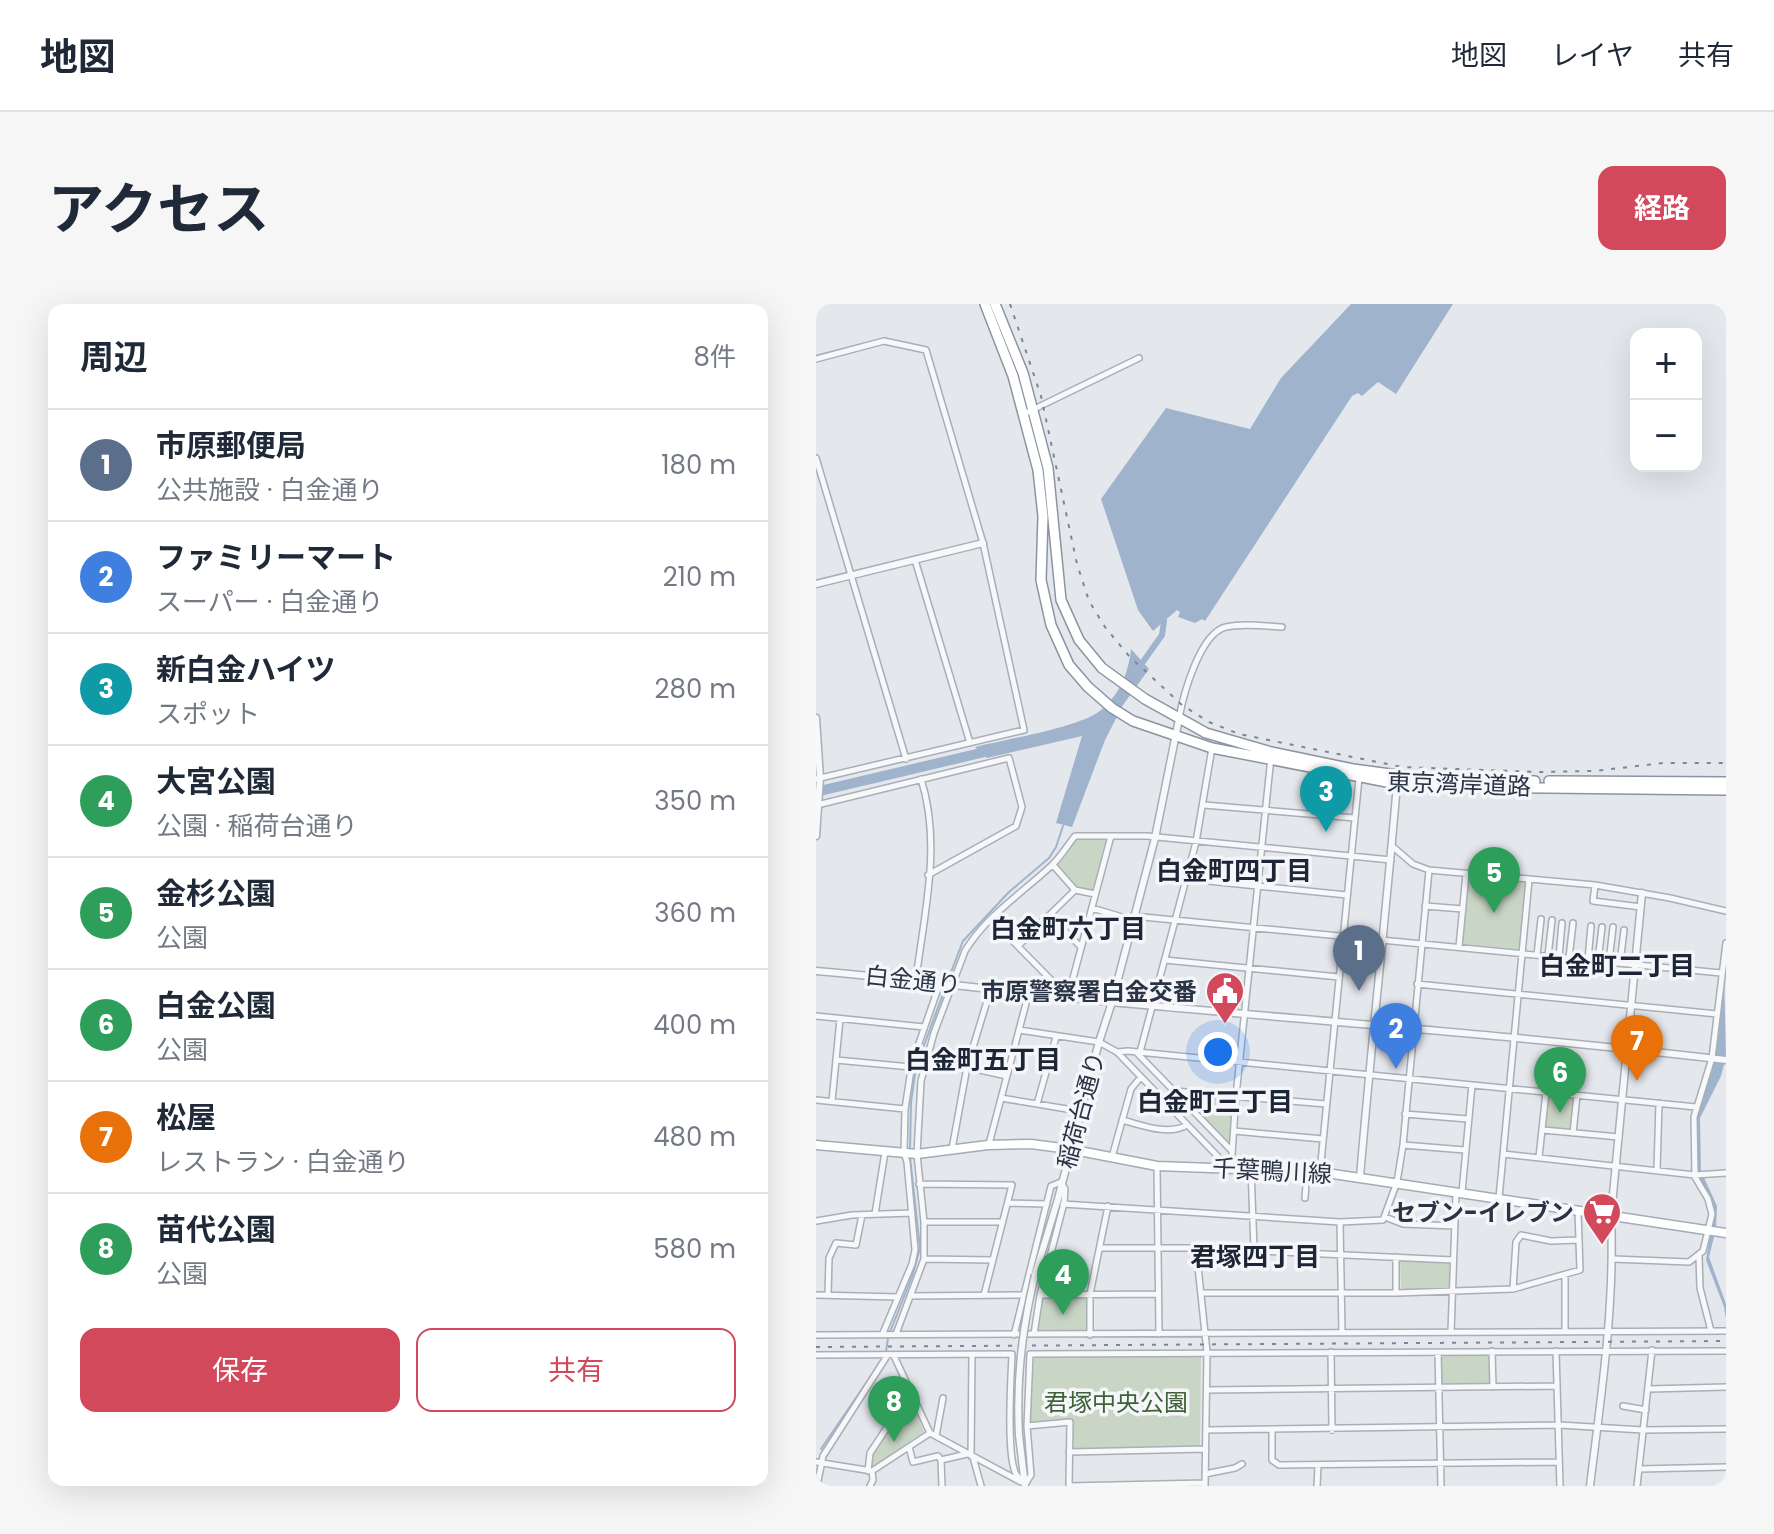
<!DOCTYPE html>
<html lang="ja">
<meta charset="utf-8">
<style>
body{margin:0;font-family:Poppins,"Noto Sans JP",sans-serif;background:#f6f6f7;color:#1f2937}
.controls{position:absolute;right:24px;top:24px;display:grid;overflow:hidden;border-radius:16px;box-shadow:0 8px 32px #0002}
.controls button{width:72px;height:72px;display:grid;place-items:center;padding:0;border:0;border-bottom:2px solid #e0e1e3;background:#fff;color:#1f2937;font:40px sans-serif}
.you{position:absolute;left:402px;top:748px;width:28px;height:28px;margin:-20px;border:6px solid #fff;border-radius:50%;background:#1a73e8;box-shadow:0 0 0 12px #1a73e833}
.badge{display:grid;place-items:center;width:52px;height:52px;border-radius:50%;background:#d1495b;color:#fff;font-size:26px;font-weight:700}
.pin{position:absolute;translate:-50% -66px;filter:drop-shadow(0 2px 4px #0008)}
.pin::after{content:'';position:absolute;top:42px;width:28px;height:24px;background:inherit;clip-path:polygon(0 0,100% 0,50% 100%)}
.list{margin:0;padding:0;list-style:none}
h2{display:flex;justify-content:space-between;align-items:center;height:104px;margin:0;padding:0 32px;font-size:34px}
h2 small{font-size:26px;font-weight:400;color:#747a83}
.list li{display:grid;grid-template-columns:52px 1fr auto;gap:24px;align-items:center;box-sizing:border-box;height:112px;padding:0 32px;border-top:2px solid #e0e1e3}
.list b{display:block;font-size:30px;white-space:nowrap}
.list p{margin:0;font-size:26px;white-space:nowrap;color:#747a83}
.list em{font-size:26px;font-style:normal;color:#747a83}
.actions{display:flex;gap:16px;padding:24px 32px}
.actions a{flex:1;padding:18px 0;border:2px solid #d1495b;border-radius:16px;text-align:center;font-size:28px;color:#d1495b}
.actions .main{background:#d1495b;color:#fff}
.map{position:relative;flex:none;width:910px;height:1182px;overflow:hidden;border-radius:16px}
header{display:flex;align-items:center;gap:48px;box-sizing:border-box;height:112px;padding:0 40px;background:#fff;border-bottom:2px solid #e0e1e3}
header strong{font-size:38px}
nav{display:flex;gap:44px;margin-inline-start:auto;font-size:28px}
.intro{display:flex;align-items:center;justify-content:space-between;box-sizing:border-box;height:192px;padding:0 48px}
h1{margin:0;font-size:56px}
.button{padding:20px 36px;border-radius:16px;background:#d1495b;color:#fff;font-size:28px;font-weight:700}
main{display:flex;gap:48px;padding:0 48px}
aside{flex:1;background:#fff;border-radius:16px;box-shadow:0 8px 32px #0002}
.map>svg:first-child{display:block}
.green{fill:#c9d6c5}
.water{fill:#9fb4cc}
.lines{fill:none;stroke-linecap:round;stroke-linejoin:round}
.stream{stroke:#9fb4cc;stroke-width:2}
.canal{stroke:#9fb4cc;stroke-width:6}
.river{stroke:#9fb4cc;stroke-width:10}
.minor-casing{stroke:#a9aeb7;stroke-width:8}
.tertiary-casing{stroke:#a9aeb7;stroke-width:9}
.primary-casing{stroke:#a3abb8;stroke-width:11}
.trunk-casing{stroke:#8b94a3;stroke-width:12}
.minor{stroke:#f7f8fa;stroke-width:5}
.tertiary{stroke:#f7f8fa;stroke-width:6}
.primary{stroke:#fff;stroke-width:8}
.trunk{stroke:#fff;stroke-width:9}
.rail{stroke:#7d8696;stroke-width:2;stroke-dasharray:4 8;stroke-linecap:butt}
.tertiary-bridge-casing{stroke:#a9aeb7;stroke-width:9;stroke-linecap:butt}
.tertiary-bridge{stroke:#f7f8fa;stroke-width:6}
.labels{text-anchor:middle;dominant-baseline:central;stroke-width:7;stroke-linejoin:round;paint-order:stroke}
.street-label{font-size:24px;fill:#2b3445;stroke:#f4f6f9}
.poi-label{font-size:24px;font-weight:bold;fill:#2b3445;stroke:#f4f6f9;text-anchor:end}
.park-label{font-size:24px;fill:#3f6138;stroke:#f4f6f9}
.neighbourhood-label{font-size:26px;font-weight:bold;fill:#1d2536;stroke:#f4f6f9}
</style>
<header>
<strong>地図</strong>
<nav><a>地図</a><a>レイヤ</a><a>共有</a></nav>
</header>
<div class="intro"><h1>アクセス</h1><a class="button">経路</a></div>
<main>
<aside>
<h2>周辺<small>8件</small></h2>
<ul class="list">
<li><span class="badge" style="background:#5c6f8a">1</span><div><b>市原郵便局</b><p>公共施設 · 白金通り</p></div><em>180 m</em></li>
<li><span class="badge" style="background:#3f7fe0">2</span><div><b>ファミリーマート</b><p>スーパー · 白金通り</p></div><em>210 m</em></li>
<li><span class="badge" style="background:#0f9aa8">3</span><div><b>新白金ハイツ</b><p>スポット</p></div><em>280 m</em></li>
<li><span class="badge" style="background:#2e9e5b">4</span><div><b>大宮公園</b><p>公園 · 稲荷台通り</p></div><em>350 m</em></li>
<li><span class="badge" style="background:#2e9e5b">5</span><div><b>金杉公園</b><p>公園</p></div><em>360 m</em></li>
<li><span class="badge" style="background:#2e9e5b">6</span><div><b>白金公園</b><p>公園</p></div><em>400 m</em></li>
<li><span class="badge" style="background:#e8710a">7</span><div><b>松屋</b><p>レストラン · 白金通り</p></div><em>480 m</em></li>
<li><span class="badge" style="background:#2e9e5b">8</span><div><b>苗代公園</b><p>公園</p></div><em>580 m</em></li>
</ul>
<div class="actions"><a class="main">保存</a><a>共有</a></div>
</aside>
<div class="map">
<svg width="910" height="1182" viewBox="0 0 910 1182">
<rect width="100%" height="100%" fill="#e4e7ec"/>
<path class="green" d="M259,532H295L279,590L259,586L237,561Z
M655,573L707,577L710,580L704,643L701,645L649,640L646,637L652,575Z
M358,787L420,792L415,846Z
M734,791L756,793L759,797L756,824L753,826L732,825L729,822L731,794Z
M584,956L633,958L634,985L585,987Z
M274,990V1031L218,1030L224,991Z
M673,1049V1080L626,1079L625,1052L627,1050Z
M385,1051L384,1143L258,1145L256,1116L216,1120L214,1117L218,1052Z
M92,1096H95L108,1128L56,1163V1149Z"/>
<path class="water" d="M535,0H637L580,90L562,78L546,92L542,89L536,92L389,317L386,315L379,319L362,313L364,308L361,306L337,327L322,306L285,195L350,104L434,125L465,74Z
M315,345L333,365L307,401L289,436L256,523L240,519L266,432L171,454L159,443C188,436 258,424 281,409C302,395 313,368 315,345Z
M908,668L910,753L905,772L884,814L885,867L901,902L900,925L893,953L910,1000V1015L908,1003L890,956L898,907L883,874L880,824V808L900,743Z"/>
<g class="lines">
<path class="stream" d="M132,676L147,637L193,588L233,554L240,543L247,522
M94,846L95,798L100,763L130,682
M74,1028L97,970L104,944L94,853
M70,1048L72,1034
M5,1145L61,1063"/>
<path class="canal" d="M324,362L346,331L348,317"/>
<path class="river" d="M0,488L177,446"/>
<g class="minor-casing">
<path id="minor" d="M0,55L68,37L110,46L167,239L208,426L0,475
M208,110L323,54
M0,154L90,455
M99,256L154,439
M363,415C367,391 384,329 410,323C427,319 448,322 466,323
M1,501L193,454L206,503L200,522L112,571
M388,501L539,514
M576,542L597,560L613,566L779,581L854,594L910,607
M237,561L259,586L279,590
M372,575L531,591
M779,581L777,597L825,603
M609,602L647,605
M276,604L316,616
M233,612L264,642
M317,612L905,669
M175,615L251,692
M202,642L259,586
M643,643L650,570
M721,651L725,615
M732,652L736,616
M743,653L746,619
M753,654L757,619
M349,656L523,673
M772,656L775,622
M782,657L786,623
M793,658L797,623
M804,659L808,626
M100,675C108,610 126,540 105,475
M601,680L901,710
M252,693L295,532
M0,712L108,723
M203,726L283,738L301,748L412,863
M301,748L312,747L880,803
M324,748L380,538L396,444
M321,749L415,846
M110,754L191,772
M20,756L95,763
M358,787L510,800
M185,794L263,807
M0,796L89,805
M16,797L24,715
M221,800L240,733
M589,810L652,815
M306,816C326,821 352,832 371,821
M727,826L803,833
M418,827L507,835
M757,829L761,791
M173,840L213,688
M587,841L649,846
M136,845L151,763L175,684
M687,850L879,871L910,869
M296,853L315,785L324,774
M723,853L730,788
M341,863L343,1030
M415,864L420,792L455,453
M435,864L438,946
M841,866L843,799
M504,868L543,474
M103,880L196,881L168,991
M646,888L656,781
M489,894L491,867
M683,894L713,576
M192,899L231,900
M247,900L524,918L567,916L581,878L587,841L613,566
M59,910L69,848
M569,913L587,920L639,922
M0,917L36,911L96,909
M108,918H186
M524,918L526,1029
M284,944H380L637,956
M380,944L391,1048L389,1182
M883,952L884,984L895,1027
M108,955L177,956
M797,955L873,958L887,947L896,910L892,895L879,873L878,813L896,754L910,639
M697,985L700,938L705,931L735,937L763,936
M386,989H580L697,985L764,966L762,907
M580,989V953
M0,991L82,993
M12,991L13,954L20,939L40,941L46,911
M224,991L341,990
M94,992L206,991
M749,1027V971
M635,1028L640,889
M67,1029L96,960L99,946L91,858L88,849L89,805L96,759L124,679
M80,1030L108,955V918L101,850L105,777L118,729L149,647C170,612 205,590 235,562C244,554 251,542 259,532H331L575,556
M0,1031L910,1027
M198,1031L235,882L245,878L249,885L248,899L224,991L218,1030
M274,1031V990L292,902
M676,1047L677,1083
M740,1047L744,1182
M515,1048L516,1126
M622,1048L625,1182
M0,1051L196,1050C195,1074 190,1152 200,1170C202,1174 206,1176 209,1179
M78,1052L114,1129L205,1178
M833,1085L910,1083
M391,1086L741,1082
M807,1102L830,1106
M211,1122L254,1118L253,1182
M391,1126L743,1121L827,1126L910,1125
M456,1126V1156L463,1161L743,1158
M120,1132L127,1094
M93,1143L97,1158L122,1152L125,1156
M253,1148L390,1145
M155,1152L156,1051
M157,1153L165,1182
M0,1158L56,1167L114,1129
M823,1165L910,1163
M52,1167L54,1149L94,1089
M389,1170L419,1164L426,1160
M210,1179L215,1171L211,1122L214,1050L910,1047
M1,1182L7,1152L71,1052
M54,1182L57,1176L56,1167
M126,1182L125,1156L151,1150
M253,1182L389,1179
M501,1182L502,1162
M821,1182L836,1046"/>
</g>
<g class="tertiary-casing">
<path id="tertiary" d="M0,280L167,239
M0,414L4,474L0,532
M0,667C99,675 197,689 295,698C500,717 706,732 910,756
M544,873C555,742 570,611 581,480
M219,971L242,895L283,738L296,698L339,534L363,415
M203,1131L209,1182
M774,1182C785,1092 799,1002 795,911L826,589"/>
</g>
<g class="primary-casing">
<path id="primary" d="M0,841L101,850L172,841L215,840L253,845L341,862L504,868L910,929"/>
</g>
<g class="trunk-casing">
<path id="trunk" d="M169,0L197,72L222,166L227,212L225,276L235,321L253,361L272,383L296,404L317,417L396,444L581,480L647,483L910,486
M179,0L207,69L232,164L245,296L263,336L286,364L329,395L390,429L455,448L537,465L597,473L719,477
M733,477L910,478"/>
</g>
<use href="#minor" class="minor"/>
<use href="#tertiary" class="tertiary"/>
<use href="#primary" class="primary"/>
<use href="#trunk" class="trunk"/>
<path class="rail" d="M194,0L225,92L261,260L273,297L289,323L313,352L366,401L393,418L423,430L586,463L722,468L778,467L847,459H910
M0,1043L910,1037"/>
<g class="tertiary-bridge-casing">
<path id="tertiary-bridge" d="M203,1131C200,1077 206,1024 219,971"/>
</g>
<use href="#tertiary-bridge" class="tertiary-bridge"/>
</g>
<defs>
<g id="civic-pin" transform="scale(2)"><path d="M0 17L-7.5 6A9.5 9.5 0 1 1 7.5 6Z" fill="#d1495b" stroke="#f4f6f9"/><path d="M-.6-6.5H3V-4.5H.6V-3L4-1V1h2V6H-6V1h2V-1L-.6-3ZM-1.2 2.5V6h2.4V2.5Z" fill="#fff"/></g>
<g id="supermarket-pin" transform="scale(2)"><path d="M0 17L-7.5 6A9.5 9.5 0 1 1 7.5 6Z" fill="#d1495b" stroke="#f4f6f9"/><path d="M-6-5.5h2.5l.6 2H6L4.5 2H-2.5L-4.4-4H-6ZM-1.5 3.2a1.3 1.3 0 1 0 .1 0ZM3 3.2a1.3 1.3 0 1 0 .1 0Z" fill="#fff"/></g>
</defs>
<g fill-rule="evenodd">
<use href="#civic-pin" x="409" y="687"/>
<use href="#supermarket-pin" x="786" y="908"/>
</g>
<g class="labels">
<g class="street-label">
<text transform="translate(643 480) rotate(2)">東京湾岸道路</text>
<text transform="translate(97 676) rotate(6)">白金通り</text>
<text transform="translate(265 806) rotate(-75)">稲荷台通り</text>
<text transform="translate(456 867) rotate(3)">千葉鴨川線</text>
</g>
<g class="poi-label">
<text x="381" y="687">市原警察署白金交番</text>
<text x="758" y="908">セブン-イレブン</text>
</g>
<g class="park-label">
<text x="300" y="1098">君塚中央公園</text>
</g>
<g class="neighbourhood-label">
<text x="418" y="567">白金町四丁目</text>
<text x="252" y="625">白金町六丁目</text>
<text x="801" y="662">白金町二丁目</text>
<text x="167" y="756">白金町五丁目</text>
<text x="399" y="798">白金町三丁目</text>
<text x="439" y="953">君塚四丁目</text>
</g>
</g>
</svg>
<div class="controls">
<button>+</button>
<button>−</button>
</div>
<div class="you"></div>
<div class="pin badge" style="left:543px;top:687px;background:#5c6f8a">1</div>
<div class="pin badge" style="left:580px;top:765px;background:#3f7fe0">2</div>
<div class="pin badge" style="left:510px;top:528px;background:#0f9aa8">3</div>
<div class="pin badge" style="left:247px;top:1011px;background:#2e9e5b">4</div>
<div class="pin badge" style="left:678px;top:609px;background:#2e9e5b">5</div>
<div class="pin badge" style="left:744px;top:809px;background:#2e9e5b">6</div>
<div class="pin badge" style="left:821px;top:777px;background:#e8710a">7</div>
<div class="pin badge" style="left:78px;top:1138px;background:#2e9e5b">8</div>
</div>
</main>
